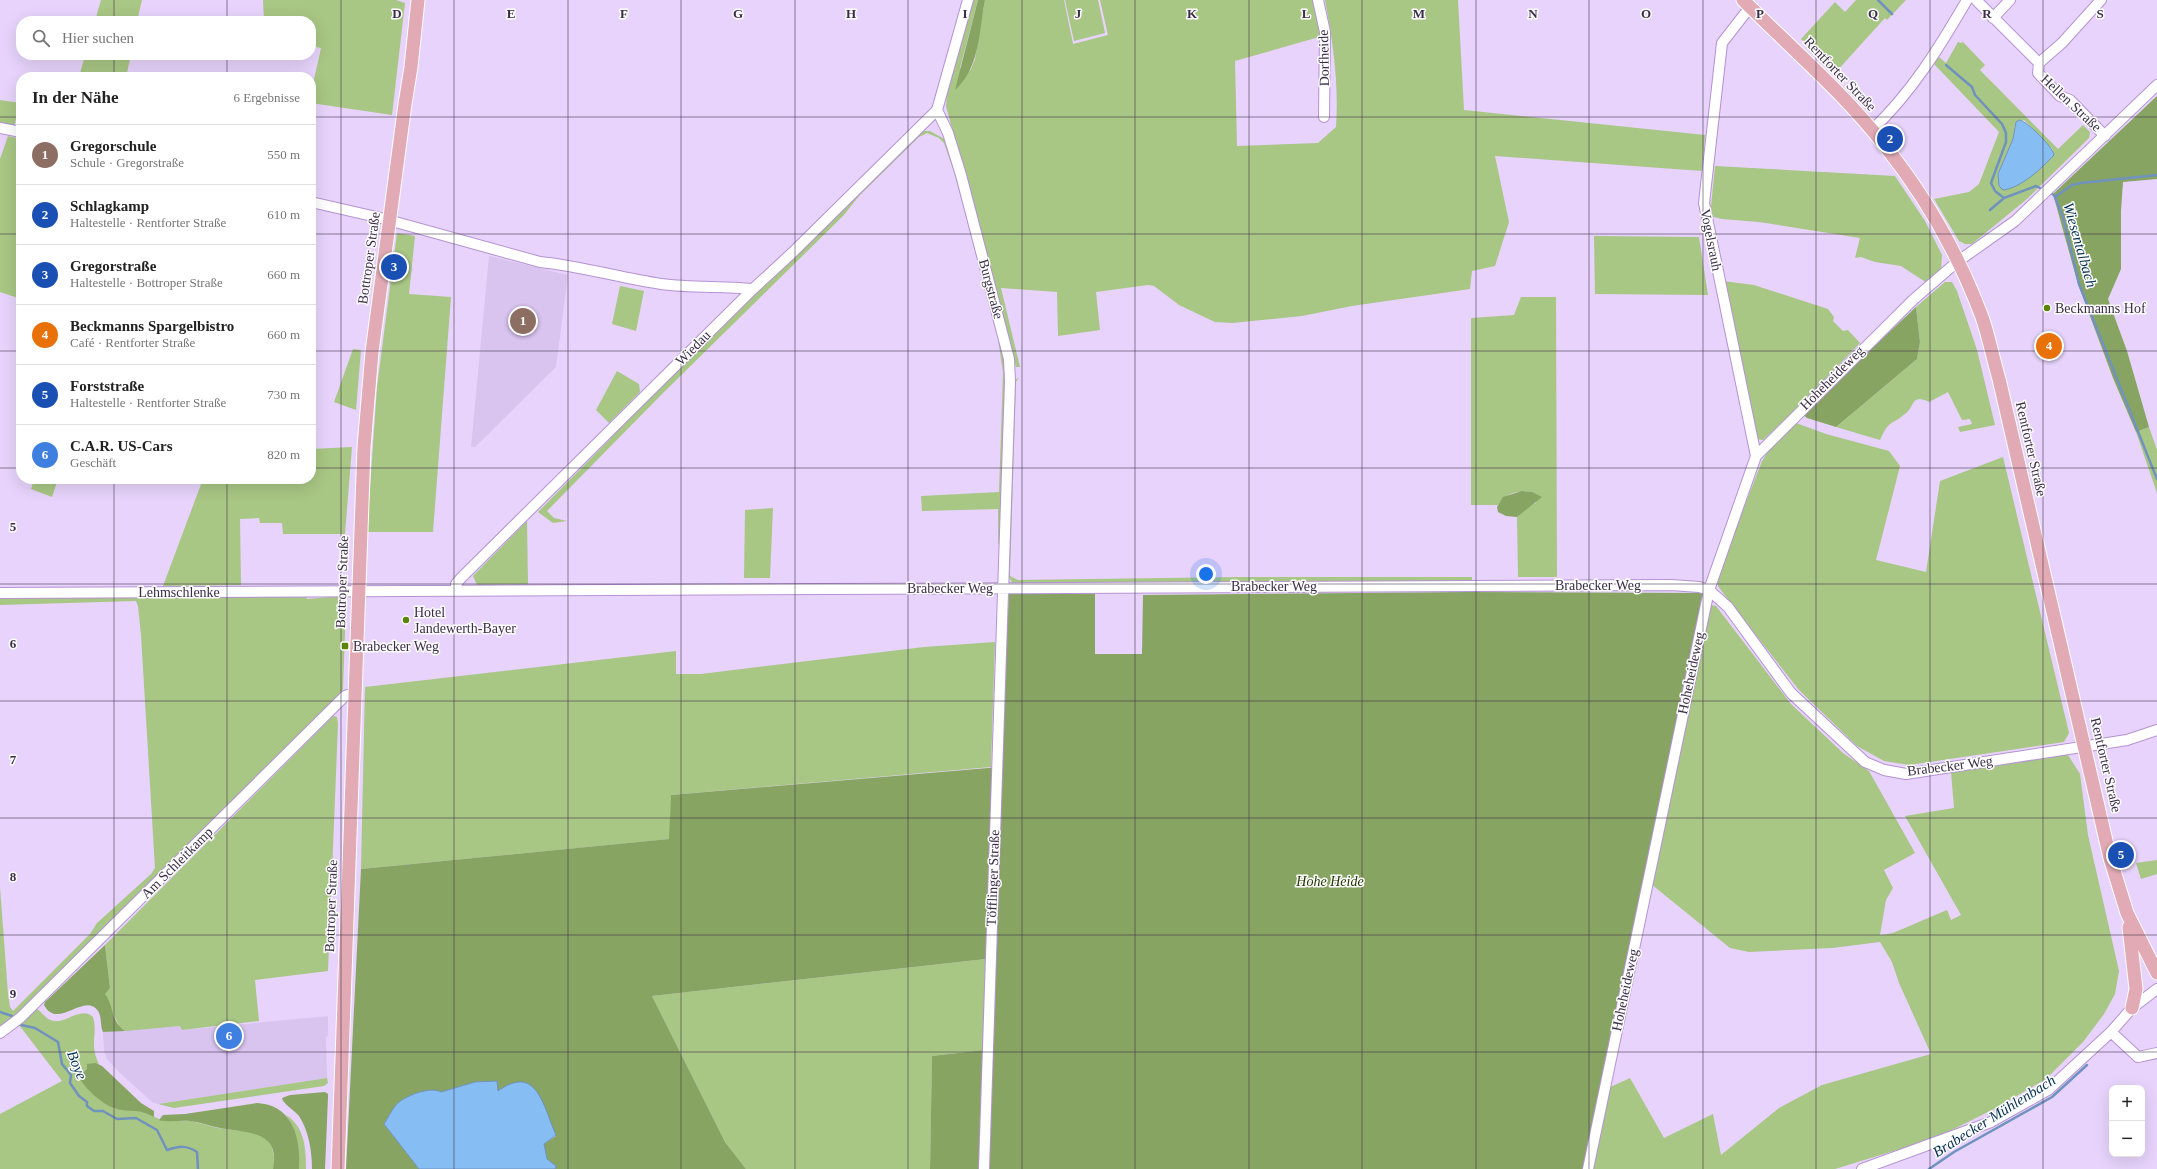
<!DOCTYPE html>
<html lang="de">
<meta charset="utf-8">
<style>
body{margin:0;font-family:"Times New Roman",serif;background:#f6f6f6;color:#222}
.controls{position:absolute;right:12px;bottom:12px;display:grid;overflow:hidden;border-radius:8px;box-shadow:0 4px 16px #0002}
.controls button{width:36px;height:36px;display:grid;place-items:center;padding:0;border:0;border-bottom:1px solid #e0e0e0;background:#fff;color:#222;font:20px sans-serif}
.you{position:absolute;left:1206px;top:574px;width:14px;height:14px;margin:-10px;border:3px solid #fff;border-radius:50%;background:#1a73e8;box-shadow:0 0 0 6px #1a73e833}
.badge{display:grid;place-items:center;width:26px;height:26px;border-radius:50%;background:#d93025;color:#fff;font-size:13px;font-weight:700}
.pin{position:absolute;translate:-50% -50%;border:2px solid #fff;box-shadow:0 1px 4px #0006}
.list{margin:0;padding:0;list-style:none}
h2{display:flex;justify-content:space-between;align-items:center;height:52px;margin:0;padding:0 16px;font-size:17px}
h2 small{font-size:13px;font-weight:400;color:#767676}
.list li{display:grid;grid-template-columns:26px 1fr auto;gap:12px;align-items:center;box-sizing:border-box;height:60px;padding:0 16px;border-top:1px solid #e0e0e0}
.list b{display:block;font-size:15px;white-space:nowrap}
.list p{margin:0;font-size:13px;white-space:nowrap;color:#767676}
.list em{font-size:13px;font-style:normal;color:#767676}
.icon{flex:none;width:22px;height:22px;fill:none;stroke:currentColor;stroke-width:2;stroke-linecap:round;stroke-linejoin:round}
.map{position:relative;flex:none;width:2157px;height:1169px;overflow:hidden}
.search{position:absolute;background:#fff;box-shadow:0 4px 16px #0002;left:16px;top:16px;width:300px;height:44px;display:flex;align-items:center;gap:10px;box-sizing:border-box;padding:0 14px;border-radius:16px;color:#767676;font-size:15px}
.panel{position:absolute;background:#fff;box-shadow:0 4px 16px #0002;left:16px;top:72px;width:300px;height:412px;border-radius:16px}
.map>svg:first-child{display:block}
.built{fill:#d9c4ef}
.green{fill:#a8c684;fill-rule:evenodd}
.forest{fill:#87a462}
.water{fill:#86bef3;stroke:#7092bf}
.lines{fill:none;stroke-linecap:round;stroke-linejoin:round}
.stream{stroke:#7092bf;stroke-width:2.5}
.minor-casing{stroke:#b593d3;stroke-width:12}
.major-casing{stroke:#fff;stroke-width:15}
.minor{stroke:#fff;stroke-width:10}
.major{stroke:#e1aab5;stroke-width:13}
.grid{fill:none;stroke:#3b2d47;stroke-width:1;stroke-opacity:0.55}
.poi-dot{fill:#5b8309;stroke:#fdfdfd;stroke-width:1.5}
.labels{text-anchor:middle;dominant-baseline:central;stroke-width:3;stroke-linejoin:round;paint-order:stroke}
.street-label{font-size:14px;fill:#3b2d47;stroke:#fdfdfd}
.poi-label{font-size:14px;fill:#3b2d47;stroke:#fdfdfd;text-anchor:start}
.park-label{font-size:14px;font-style:italic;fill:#223402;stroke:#fdfdfd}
.water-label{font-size:15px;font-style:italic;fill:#042f51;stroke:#fdfdfd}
.grid-label{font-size:13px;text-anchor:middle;font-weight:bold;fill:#3b2d47;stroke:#fdfdfd;stroke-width:3;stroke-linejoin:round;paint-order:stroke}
</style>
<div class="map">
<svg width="2157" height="1169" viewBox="0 0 2157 1169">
<rect width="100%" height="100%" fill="#e7d3fb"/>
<path class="built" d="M489,256L568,275L556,367L475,447H471Z
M328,1016V1036L326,1037L327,1078L158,1104L152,1102L119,1072L107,1059L104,1051L103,1032L180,1026L182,1030Z"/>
<path class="green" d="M101,0H142L137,21H95Z
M263,0H396L405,3L392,115L311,103V93L321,48L311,46V21H264Z
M972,0H978L960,68L970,71L975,59L985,0H1064L1073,44L1108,35L1100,0H1314L1319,20V37L1235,61L1237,146L1318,143L1336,127C1339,84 1333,42 1325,0H1458L1464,110L1705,135L1702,171L1495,156L1509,222L1495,266L1472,271L1470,289L1352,306L1302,316L1232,323L1215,322L1200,315L1179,305L1154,286L1148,285L1096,292L1100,330L1058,336L1057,292L1001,288L1020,367H1016L946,106L947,93Z
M1065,0H1098L1105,33L1074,41Z
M1856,0H1906L1887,20L1885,18L1835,73L1801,39L1835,2L1845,12Z
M1958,42L1961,43L1963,42L1985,65L1980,70L2058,149L2083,125L2090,132L2089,138L2027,199L1972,244H1965L1959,241L1934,199L1969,192L1979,184L1999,132L1934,64L1939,57L1946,63ZM2024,120L2053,150L1998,174L2013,139L2015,125Z
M85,55H131L126,77H79Z
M0,100L21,103L14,126L0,122Z
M921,131H930L946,140L1006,357L1001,544H998V509L922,511L921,496L999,492L1003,372L997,333L954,172L944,143L939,138L927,133L919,137L859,196L843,216L662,394L547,511L554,518L567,521L553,523L538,512L610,439V436L623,426L632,415Z
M8,136L21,139V299L0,292V159Z
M1715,166L1895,176L1925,221L1942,255L1941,270L1927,283L1901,266L1875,262L1861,257L1855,258L1860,238L1759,222L1722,219L1710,216Z
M397,233L415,236L409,294L451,297L433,532H367L377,387Z
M1594,236L1699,237L1708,295L1595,294Z
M1723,281L1754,285L1828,309L1834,317L1833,321L1843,331L1848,330L1860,343L1791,414L1763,440L1756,439Z
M1945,282H1952L1957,291L1977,350L1995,425L1960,432L1958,427L1972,424L1970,419L1962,420L1948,392L1929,402C1911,393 1915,407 1905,414C1890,426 1889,420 1880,440L1836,427L1917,359L1920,342L1916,307Z
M620,286L644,291L636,331L612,324Z
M1521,297H1556L1557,577H1518L1517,517L1530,505L1536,503L1532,492C1517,490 1506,493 1498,505H1471V318L1514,315Z
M353,349L361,350L356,410L334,402Z
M617,371L639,384L640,392L609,423L596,410Z
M1019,377L1016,382L1010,576L1018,580L1240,577H1472V582L1013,584L1008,576L1014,381Z
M1796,423L1826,434L1889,451L1900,466L1876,560L1926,572L1940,481L2003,457L2069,733L2064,742L1909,765L1884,761L1857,746L1799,690L1723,593L1718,586L1717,577L1762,461L1772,445Z
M2149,427L2157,450V493L2136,432Z
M352,447L345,534H283L282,523H260L259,518L240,519L241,585L163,586L203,479H311V449Z
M34,479H58L52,497L31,489Z
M773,508L770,578H744L745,510Z
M527,521L528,584L477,585L473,576Z
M0,596H282L306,597L307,599L341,596L346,603L343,689L341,694L27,1006L0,1028V887L8,994L10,1007L13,1011L90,934L97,923L151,874L155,868L141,635L138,606L136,601L0,605Z
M1711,605L1716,606L1791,704L1843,753L1869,771L1915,853L1884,870L1893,888L1886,900L1880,935L1893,933L1947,910L1951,920L1961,915L1905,816L1954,808L1951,772L2058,755H2068L2080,774L2088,835L2119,971L2115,994L2104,1014L2083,1042L2046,1079L1994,1109L1936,1138L1835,1169H1593L1606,1089L1630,1078L1664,1138L1713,1114L1721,1155L1779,1108L1822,1085L1931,1054L1899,983L1892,962L1880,942L1832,948L1749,952L1730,948L1651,884Z
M995,642L991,767L671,795L670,839L361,869L365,687L676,651V674H701L924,647Z
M333,716L337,717L338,724L328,971L255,980L259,1021L182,1030L180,1026L125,1031L120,1028L104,994L110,988L105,945Z
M2157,860V874L2141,879L2136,863Z
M986,959L984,1050L932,1056L930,1169H746L725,1142L652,996Z
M37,1009C43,1013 46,1020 54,1021C67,1023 81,1006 93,1017C98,1034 89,1045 99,1064L96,1063L109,1105L116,1109L141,1110L163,1121H191L218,1128L257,1133L267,1139L272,1147L275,1162L273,1169H0V1114L62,1081L19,1025Z
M327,1078L328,1083L324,1086L174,1108L158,1104Z
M286,1115C305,1127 306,1149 306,1169H299C300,1152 297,1129 286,1115Z"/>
<path class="forest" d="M978,0H985C979,31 980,68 955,90Z
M2157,96V179L2123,182L2121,211V269L2108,299L2127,351L2149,427L2136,432L2113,378L2078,284L2053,194Z
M1916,307L1920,342L1917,359L1836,427L1807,418L1802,414Z
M1522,491L1532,492L1542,497L1517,517L1506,516L1498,512L1497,507L1503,497Z
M1467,592L1703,593L1586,1169H930L932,1056L984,1050L986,959L652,996L725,1142L746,1169H555L556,1166L547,1159L544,1144L556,1136L498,1091L497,1081L475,1082L441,1092C430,1086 404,1096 396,1105C391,1111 388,1118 384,1124L419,1169H346L361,869L669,839L671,795L1000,767L1009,593L1095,594V654H1142L1143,595Z
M105,945L110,988L105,994C114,1006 111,1022 125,1031L103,1032C100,1026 102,1017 98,1011C84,991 58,1031 44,1005L45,1002Z
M96,1063L102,1066L141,1103L154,1111V1117C137,1108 134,1113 117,1109C104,1106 85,1089 79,1077L87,1069V1064Z
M325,1092L328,1094V1097L325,1169H312C312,1152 309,1131 299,1116C294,1110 283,1104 282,1098L290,1095Z
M257,1103C293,1105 301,1138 299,1169H273C281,1130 246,1133 220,1128C210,1126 200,1122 190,1121C180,1120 169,1123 159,1120L163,1115L185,1114Z"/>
<path class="water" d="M2019,120C2027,121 2053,147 2054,155C2042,168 2021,188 2003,190L1999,186L1998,174L2013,139L2016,122Z
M497,1081L498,1091C537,1063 543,1106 556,1135L544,1144L547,1159L556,1166L555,1169H419L384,1124C388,1118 391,1111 396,1105C404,1096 430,1086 441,1092L475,1082Z"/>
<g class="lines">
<path class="stream" d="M1878,0L1892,14
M1946,65L1972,87L1975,95L2002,124L2006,133V142L1991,183L1995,191L2004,198
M2048,192L2054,195L2063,217L2079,284L2157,479
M2055,197L2072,185L2081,183L2157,175
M1990,210L2004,198L2036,186L2044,190
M0,1012L12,1016
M21,1025L35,1028L58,1042L62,1064L71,1075L70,1083L79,1096L87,1102V1106L94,1111H103L117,1119L136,1118L157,1130L167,1150C180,1146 186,1145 197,1152L198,1169
M1929,1169L1954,1152L2052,1097L2087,1065"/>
<g class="minor-casing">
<path id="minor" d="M968,0L937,110L948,133L961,175L1009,359L1010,381L984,1169
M1318,0L1325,32L1324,117
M1976,0L2039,63L2038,73L2060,96L2070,100L2105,136
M1750,7L1722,43L1704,203L1756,456
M1993,18L2010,0
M2039,63L2062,43L2101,0
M0,128L21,132
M1872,130C1912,92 1939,48 1967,0
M311,202L381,218L540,262C581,266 620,278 661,284C692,288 722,286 753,289
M456,591V584L462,577L753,289L792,253L937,110
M0,593L1671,585L1699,587L1709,590L1728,607L1791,693L1865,762L1884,770L1906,774L2127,740L2157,730
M2111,1032L2138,1057L2157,1053
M0,1033L20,1018L345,696L354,693
M1588,1169L1709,590L1756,456L1914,299L1957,262L2015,221L2157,85
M1862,1169L1991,1122L2048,1090L2111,1032L2132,1008L2157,989"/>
</g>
<g class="major-casing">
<path id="major" d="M1743,0C1791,48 1843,92 1885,146C1926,197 1959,256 1982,317C1989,337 1993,359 1999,379L2110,858L2127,913L2157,973
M2129,927L2136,989L2132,1008
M338,1169L364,447L372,352L405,104L411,67L418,0"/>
</g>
<use href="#minor" class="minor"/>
<use href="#major" class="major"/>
</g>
<path class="grid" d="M114,0V21M227,0V21M341,0V1169M454,0V1169M568,0V1169M681,0V1169M795,0V1169M908,0V1169M1022,0V1169M1135,0V1169M1249,0V1169M1362,0V1169M1476,0V1169M1589,0V1169M1703,0V1169M1816,0V1169M1930,0V1169M2043,0V1169M114,55V77M227,55V77M0,117H21M311,117H2157M0,234H21M311,234H2157M0,351H21M311,351H2157M0,468H21M311,468H2157M114,479V1169M227,479V1169M0,584H2157M0,701H2157M0,818H2157M0,935H2157M0,1052H2157"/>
<g class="poi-dot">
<circle cx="2047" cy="308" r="4"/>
<circle cx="406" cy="620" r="4"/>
<rect x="341" y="642" width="8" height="8" rx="2"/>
</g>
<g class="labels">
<g class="street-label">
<text transform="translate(1324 58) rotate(-91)">Dorfheide</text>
<text transform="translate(1840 74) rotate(46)">Rentforter Straße</text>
<text transform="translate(2071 103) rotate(43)">Hellen Straße</text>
<text transform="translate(1711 240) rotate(79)">Vogelsrauh</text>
<text transform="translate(369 258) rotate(-82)">Bottroper Straße</text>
<text transform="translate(991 289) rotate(75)">Burgstraße</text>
<text transform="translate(693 348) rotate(-45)">Wiedau</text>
<text transform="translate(1832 378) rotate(-45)">Hoheheideweg</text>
<text transform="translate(2031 449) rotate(77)">Rentforter Straße</text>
<text transform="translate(342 582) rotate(-88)">Bottroper Straße</text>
<text x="1598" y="585">Brabecker Weg</text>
<text x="1274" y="586">Brabecker Weg</text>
<text x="950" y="588">Brabecker Weg</text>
<text x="179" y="592">Lehmschlenke</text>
<text transform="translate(1691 673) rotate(-78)">Hoheheideweg</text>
<text transform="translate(2106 765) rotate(77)">Rentforter Straße</text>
<text transform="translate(1950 766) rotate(-7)">Brabecker Weg</text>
<text transform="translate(177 863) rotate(-45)">Am Schleitkamp</text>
<text transform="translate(993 878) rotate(-88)">Töfflinger Straße</text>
<text transform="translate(331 906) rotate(-88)">Bottroper Straße</text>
<text transform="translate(1625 990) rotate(-78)">Hoheheideweg</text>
</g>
<g class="poi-label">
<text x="2055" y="308">Beckmanns Hof</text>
<text x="414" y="612">Hotel<tspan x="414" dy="16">Jandewerth-Bayer</tspan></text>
<text x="353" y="646">Brabecker Weg</text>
</g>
<g class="park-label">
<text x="1330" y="881">Hohe Heide</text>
</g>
<g class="water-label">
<text transform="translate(2080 245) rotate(74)">Wiesentalbach</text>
<text transform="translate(77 1065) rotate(68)">Boye</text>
<text transform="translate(1994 1116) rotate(-32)">Brabecker Mühlenbach</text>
</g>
</g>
<g class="grid-label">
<text x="397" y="18">D</text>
<text x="511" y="18">E</text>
<text x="624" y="18">F</text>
<text x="738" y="18">G</text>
<text x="851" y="18">H</text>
<text x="965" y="18">I</text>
<text x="1078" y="18">J</text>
<text x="1192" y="18">K</text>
<text x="1306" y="18">L</text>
<text x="1419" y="18">M</text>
<text x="1533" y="18">N</text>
<text x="1646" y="18">O</text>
<text x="1760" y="18">P</text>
<text x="1873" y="18">Q</text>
<text x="1987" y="18">R</text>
<text x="2100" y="18">S</text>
<text x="13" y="531">5</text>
<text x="13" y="648">6</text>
<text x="13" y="764">7</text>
<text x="13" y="881">8</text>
<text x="13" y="998">9</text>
</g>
</svg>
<div class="controls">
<button>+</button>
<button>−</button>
</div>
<div class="you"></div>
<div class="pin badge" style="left:523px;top:321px;background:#8d6e63">1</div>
<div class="pin badge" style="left:1890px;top:139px;background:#1a4fb4">2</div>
<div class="pin badge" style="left:394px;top:267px;background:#1a4fb4">3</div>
<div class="pin badge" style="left:2049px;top:346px;background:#e8710a">4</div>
<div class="pin badge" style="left:2121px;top:855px;background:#1a4fb4">5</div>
<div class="pin badge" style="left:229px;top:1036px;background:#3f7fe0">6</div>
<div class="search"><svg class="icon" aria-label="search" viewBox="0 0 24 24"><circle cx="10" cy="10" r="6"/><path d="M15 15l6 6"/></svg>Hier suchen</div>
<section class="panel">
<h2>In der Nähe<small>6 Ergebnisse</small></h2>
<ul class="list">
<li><span class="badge" style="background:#8d6e63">1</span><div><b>Gregorschule</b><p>Schule · Gregorstraße</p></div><em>550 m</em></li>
<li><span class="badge" style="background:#1a4fb4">2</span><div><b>Schlagkamp</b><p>Haltestelle · Rentforter Straße</p></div><em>610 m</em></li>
<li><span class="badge" style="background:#1a4fb4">3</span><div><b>Gregorstraße</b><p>Haltestelle · Bottroper Straße</p></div><em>660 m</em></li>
<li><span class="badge" style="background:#e8710a">4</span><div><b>Beckmanns Spargelbistro</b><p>Café · Rentforter Straße</p></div><em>660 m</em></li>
<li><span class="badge" style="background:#1a4fb4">5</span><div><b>Forststraße</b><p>Haltestelle · Rentforter Straße</p></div><em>730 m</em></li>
<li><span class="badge" style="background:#3f7fe0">6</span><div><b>C.A.R. US-Cars</b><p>Geschäft</p></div><em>820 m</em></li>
</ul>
</section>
</div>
